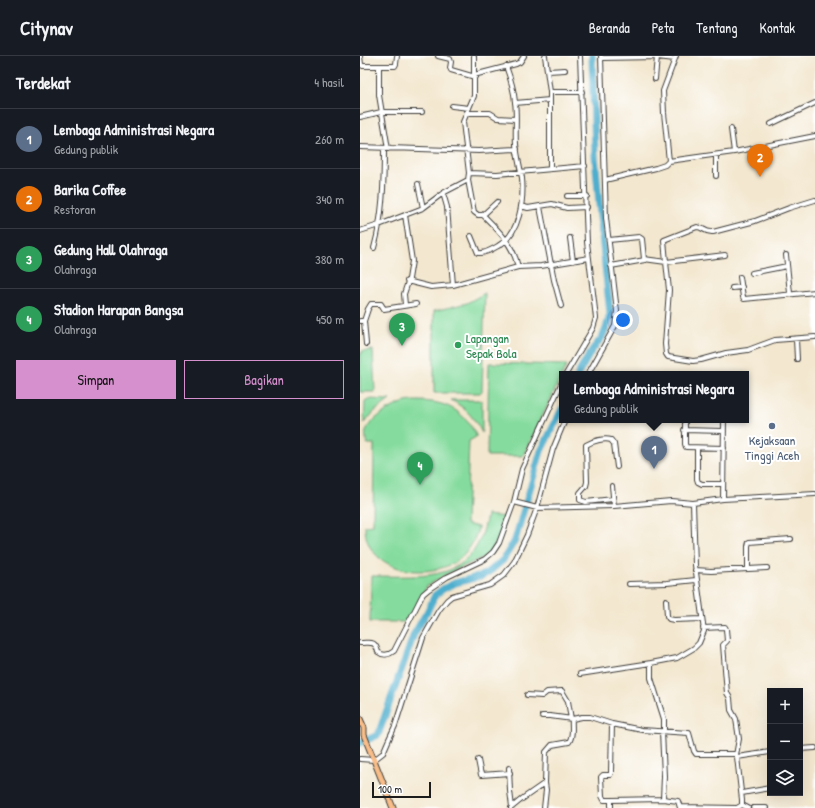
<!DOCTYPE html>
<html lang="id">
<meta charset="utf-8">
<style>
body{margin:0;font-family:"Patrick Hand",sans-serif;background:#20242c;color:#f1f3f6}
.controls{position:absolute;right:12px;bottom:12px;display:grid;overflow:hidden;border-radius:0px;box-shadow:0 4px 16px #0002}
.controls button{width:36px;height:36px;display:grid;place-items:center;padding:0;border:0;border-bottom:1px solid #363941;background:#171b24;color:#f1f3f6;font:20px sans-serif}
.scale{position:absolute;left:12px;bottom:10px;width:59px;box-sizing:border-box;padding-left:4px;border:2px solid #1c1c1c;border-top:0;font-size:11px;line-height:14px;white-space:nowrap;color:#1c1c1c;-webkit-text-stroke:3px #fff;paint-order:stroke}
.you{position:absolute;left:263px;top:264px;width:14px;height:14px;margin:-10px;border:3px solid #fff;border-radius:50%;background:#1a73e8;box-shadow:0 0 0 6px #1a73e833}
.badge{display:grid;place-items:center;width:26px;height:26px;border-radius:50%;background:#d690ce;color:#fff;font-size:13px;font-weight:700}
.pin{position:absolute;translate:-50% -33px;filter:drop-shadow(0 1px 2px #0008)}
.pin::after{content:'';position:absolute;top:21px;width:14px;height:12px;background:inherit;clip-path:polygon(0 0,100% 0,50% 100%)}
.popup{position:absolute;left:199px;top:315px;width:190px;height:52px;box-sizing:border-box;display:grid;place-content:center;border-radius:0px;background:#171b24;filter:drop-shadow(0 1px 3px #0005);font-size:13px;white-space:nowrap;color:#9ea1a6}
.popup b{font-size:15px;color:#f1f3f6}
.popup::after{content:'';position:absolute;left:50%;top:100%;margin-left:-8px;border:8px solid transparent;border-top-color:#171b24}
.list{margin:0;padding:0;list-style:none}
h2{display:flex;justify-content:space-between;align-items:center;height:52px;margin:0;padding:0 16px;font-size:17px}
h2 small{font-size:13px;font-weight:400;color:#9ea1a6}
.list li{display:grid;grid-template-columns:26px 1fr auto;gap:12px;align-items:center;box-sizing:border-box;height:60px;padding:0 16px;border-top:1px solid #363941}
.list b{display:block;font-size:15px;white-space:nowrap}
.list p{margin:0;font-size:13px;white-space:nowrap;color:#9ea1a6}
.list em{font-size:13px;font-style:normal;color:#9ea1a6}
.actions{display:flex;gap:8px;padding:12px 16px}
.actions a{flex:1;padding:9px 0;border:1px solid #d690ce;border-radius:0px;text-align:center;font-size:14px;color:#d690ce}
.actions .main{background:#d690ce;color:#111}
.icon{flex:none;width:22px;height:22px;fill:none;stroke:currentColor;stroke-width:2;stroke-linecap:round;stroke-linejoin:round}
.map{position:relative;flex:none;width:455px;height:752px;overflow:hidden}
header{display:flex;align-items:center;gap:24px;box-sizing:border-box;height:56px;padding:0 20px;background:#171b24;border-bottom:1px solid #363941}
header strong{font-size:19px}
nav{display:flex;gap:22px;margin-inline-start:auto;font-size:14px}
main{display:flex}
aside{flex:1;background:#171b24}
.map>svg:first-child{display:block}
.green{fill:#85db9e;stroke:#507c5d}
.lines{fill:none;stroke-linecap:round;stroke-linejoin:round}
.river{stroke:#4eaecd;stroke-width:7}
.minor-casing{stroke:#3c3a37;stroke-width:6}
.major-casing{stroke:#3c3a37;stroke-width:7}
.minor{stroke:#fff;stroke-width:4}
.major{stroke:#f8bd88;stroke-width:5}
.leisure-dot{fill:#2e9e5b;stroke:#fff;stroke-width:1.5}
.service-dot{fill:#5c6f8a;stroke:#fff;stroke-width:1.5}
.labels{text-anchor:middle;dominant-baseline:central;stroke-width:4;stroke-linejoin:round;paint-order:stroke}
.leisure-label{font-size:13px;fill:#27864d;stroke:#fff;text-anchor:start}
.service-label{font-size:13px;fill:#4e5e75;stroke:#fff}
</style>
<header>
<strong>Citynav</strong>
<nav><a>Beranda</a><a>Peta</a><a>Tentang</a><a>Kontak</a></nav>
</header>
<main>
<aside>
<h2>Terdekat<small>4 hasil</small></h2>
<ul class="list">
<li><span class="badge" style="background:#5c6f8a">1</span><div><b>Lembaga Administrasi Negara</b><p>Gedung publik</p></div><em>260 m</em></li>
<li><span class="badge" style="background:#e8710a">2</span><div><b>Barika Coffee</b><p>Restoran</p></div><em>340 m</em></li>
<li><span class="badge" style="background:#2e9e5b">3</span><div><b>Gedung Hall Olahraga</b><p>Olahraga</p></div><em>380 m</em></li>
<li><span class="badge" style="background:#2e9e5b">4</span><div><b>Stadion Harapan Bangsa</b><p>Olahraga</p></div><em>450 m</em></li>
</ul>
<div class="actions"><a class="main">Simpan</a><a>Bagikan</a></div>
</aside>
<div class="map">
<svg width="455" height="752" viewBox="0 0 455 752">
<rect width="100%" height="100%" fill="#fff"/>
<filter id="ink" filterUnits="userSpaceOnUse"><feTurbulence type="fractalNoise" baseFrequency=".025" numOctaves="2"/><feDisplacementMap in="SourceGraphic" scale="8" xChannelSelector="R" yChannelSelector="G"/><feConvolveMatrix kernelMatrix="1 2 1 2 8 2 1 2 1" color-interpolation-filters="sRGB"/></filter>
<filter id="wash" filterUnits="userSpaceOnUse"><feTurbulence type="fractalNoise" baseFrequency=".012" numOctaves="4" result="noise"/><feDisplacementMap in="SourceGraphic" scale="16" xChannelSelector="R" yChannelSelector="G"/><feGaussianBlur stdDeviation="0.9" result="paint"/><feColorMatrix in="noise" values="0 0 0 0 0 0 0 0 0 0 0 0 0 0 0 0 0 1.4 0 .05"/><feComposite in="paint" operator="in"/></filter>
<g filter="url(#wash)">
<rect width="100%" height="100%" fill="#f3e7cf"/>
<path class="green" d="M125,237L122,335L120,337H74V255L107,247Z
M13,294L15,336H0V298H2V295Z
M129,307L207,309L163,400H127Z
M8,343L30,344L15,355L4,367L5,345Z
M91,344H119L122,345V377C114,362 106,352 91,344Z
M59,345C87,346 102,353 116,379V381L109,385L106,468L118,471V473C115,483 109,495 101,502C70,527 4,516 5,470L13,469L14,388H7C6,384 5,379 6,375C10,363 34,349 46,346C50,345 55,345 59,345Z
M127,459L146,461L140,480L132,494L124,501L87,518L67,530L47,566H10L11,520C66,520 115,528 127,459Z"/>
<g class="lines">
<path class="river" d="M218,318L232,294L241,283L246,273L250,258L240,160L235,99L232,0
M0,687L18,679L54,578L67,556L75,539L83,533L95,527L121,520L129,516L143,504L155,484L181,395L202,353"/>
</g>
</g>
<g filter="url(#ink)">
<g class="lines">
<g class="minor-casing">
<path id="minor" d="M0,0L1,8
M78,0L90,3L91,6L90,12L91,14L115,21
M185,0L190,36V112
M316,0L303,35L304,57L309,105L374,96L455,80
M241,2L297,1L315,3
M0,8L3,10H35L36,8L37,0
M19,11V39L28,93
M188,15L205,14
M114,19L156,8L160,6L164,0
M295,23L297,1
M190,36H222
M155,47L190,44
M92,50L109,52
M106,57H130L138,62L155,63
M0,61L21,56H62
M411,68L455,47
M371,73L374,96
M0,91L119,95L157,93
M356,99V120
M109,117L137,118L225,110
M108,124L114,156L118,159H123C139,175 153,188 158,211
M245,124L296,112L305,109L309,105
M58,128L63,152
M83,137L87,151L93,229
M207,140H227
M161,150L168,152L192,148L207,152L227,151
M180,151L194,224L201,250
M45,159L52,205L49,223L44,238L45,249
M123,159L137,146
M0,175L19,169L63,152L83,137L108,124L109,117L103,66L114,40V0
M111,180L118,197C124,198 133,193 138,190C160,178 164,144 162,122C160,110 157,100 156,88C155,74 157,60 155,46C154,33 150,21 146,10
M210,182L213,205
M249,184L279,181L282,183L284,203L306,206L309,234L305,288L306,298L308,301L333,305L341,304L366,297L388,294L415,284L455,281
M14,192C23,160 24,126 24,92
M365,199L306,206L304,184L337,171C343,171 345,177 353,176L395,165L429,152L455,144
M426,199L430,237
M251,210L285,204
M392,217L427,210
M380,221L383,241L384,243L455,236
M47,225L71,231L93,229L158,211L181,210L229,202
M372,232L382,231
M0,265H4L8,253L11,248H21L24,253L56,248
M4,265L6,288
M436,283L437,303
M206,318L233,272L236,262L227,186L220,0
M228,318L255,270L257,255L246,162L241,0
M325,364V388L326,391L364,392
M324,374L364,375
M337,392V423L338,426L342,428H363
M252,430L254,450
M253,443L226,446L220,444V437L226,430L227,426L226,389C232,385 244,382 251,384L254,388L257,411
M363,443L364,364
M154,446L177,452L254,450L311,445L333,447L363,443L455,438
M388,512V490L389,486L431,483
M335,514L351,515L407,512
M269,528L307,527L336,524
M306,544L307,560L309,563L314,564L342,563
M343,572L365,571L366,573L367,585L363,589L367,637L370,642L371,654L376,663L379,683L376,699
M0,587C11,587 15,584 18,596C23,600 29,599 34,595L63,538L69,533L87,521L125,503L133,496L139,487L154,446L162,413L202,326
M220,618L291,607
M167,639L182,640L187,636L202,635L208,645L211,663
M182,660H190L212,663
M304,675V663L291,622V607L317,602L334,592L339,587L344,575L335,509L333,447
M440,693L455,692
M377,701L410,696
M0,703L14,704L23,697L29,683L35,670L63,582L79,554L87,544L92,540L130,529L144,519L154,506L167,479L177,452L193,393L205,364
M118,704L121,719L150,717
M149,712L150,735L152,751
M382,737L410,732
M303,743L318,745L320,752
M251,744L303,743L304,720L302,675
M382,749L388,752
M320,751L377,752
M151,752L162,743L185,727L186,696L192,689L209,686C214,679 211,670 212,663L222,661H230L252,668L282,674L329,677L334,695L336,698H375L377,701L382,744V749L377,752
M184,752L186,734L185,727
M251,752V744H244L242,740L241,721L243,719H250L251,717L252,668
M393,752H406"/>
</g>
<g class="major-casing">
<path id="major" d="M0,663L4,672V679L33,752"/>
</g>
<use href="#minor" class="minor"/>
<use href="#major" class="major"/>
</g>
</g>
<circle class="leisure-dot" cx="98" cy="289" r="4"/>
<circle class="service-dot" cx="412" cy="370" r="4"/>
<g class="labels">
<g class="leisure-label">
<text x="106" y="282">Lapangan<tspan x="106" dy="15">Sepak Bola</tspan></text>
</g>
<g class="service-label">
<text x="412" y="384">Kejaksaan<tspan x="412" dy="15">Tinggi Aceh</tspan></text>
</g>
</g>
</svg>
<div class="controls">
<button>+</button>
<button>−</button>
<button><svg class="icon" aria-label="layers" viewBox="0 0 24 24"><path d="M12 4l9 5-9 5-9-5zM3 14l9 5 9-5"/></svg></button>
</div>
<div class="scale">100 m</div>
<div class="you"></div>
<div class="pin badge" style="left:294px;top:413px;background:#5c6f8a">1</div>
<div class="popup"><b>Lembaga Administrasi Negara</b>Gedung publik</div>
<div class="pin badge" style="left:400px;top:121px;background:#e8710a">2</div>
<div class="pin badge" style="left:42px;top:290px;background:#2e9e5b">3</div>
<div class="pin badge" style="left:60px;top:429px;background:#2e9e5b">4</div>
</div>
</main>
